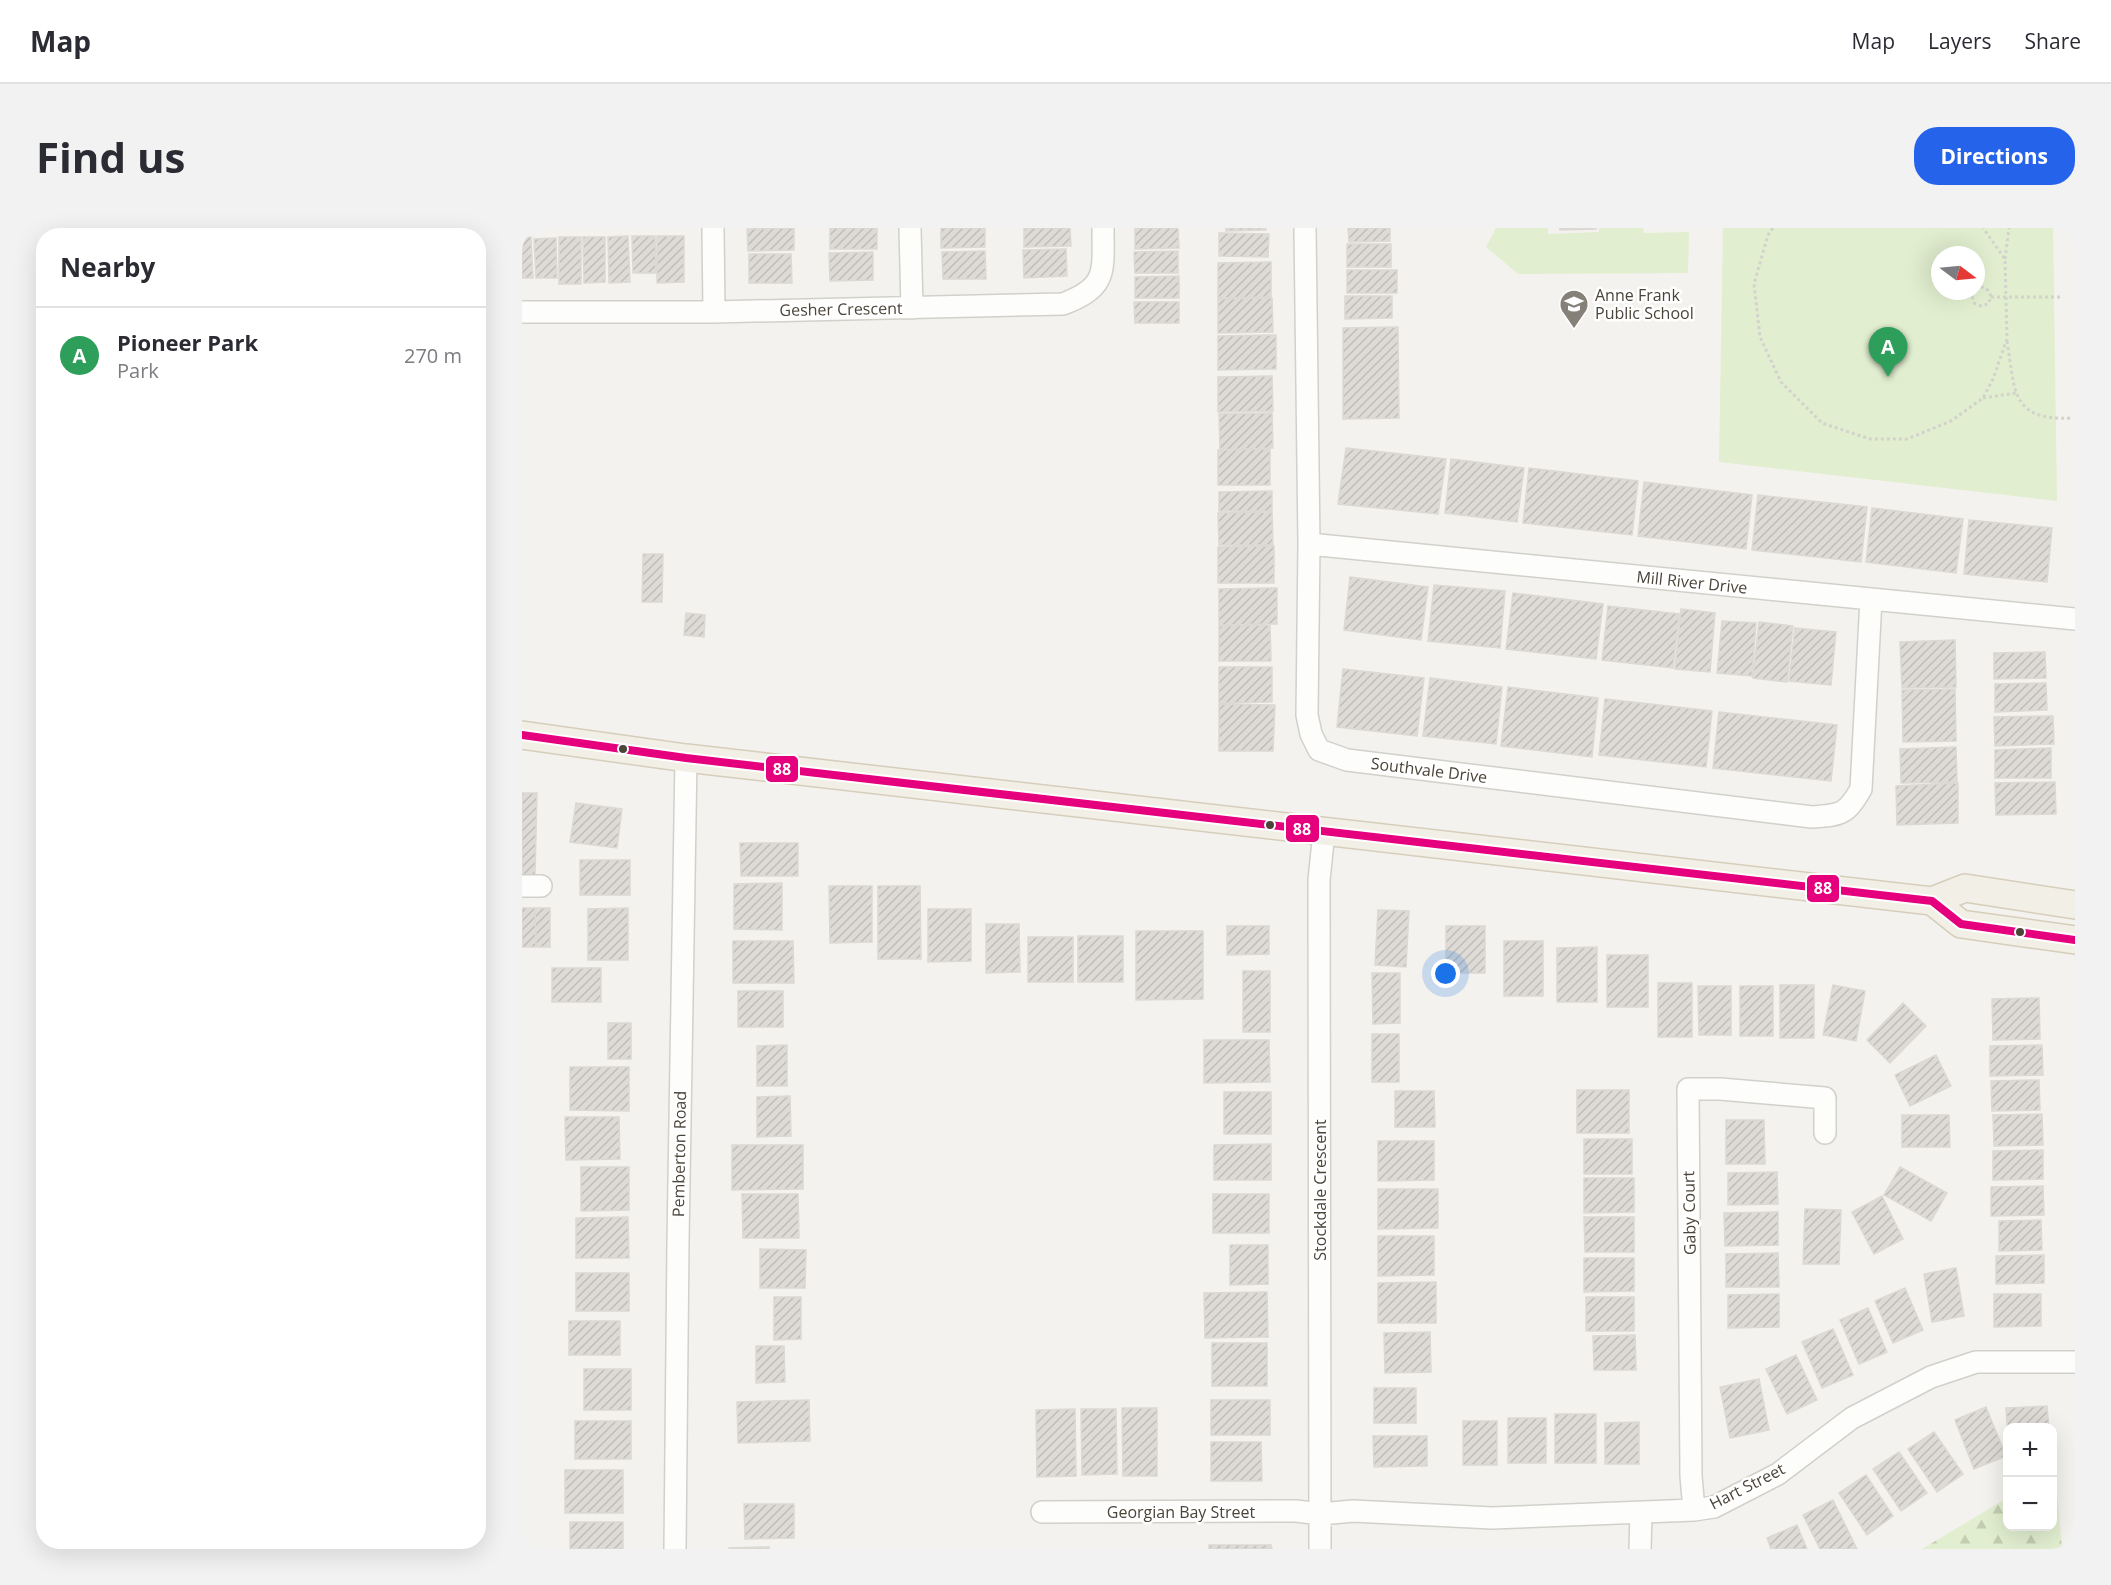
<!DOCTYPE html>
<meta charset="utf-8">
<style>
body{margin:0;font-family:"Open Sans",sans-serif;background:#f2f2f3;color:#2b2b33}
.controls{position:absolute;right:18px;bottom:18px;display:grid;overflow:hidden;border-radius:12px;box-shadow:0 6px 24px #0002}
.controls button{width:54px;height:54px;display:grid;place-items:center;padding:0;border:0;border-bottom:2px solid #e1e1e2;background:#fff;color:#2b2b33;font:30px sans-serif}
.compass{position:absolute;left:1409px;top:18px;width:54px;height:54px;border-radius:50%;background:#fff;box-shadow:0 6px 24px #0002;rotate:106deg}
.you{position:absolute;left:924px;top:746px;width:21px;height:21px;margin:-15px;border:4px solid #fff;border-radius:50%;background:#1a73e8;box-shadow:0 0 0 9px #1a73e833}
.badge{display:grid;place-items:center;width:39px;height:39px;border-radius:50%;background:#2563eb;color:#fff;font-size:20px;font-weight:700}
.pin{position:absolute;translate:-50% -50px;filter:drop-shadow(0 2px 3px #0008)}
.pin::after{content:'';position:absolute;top:32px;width:21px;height:18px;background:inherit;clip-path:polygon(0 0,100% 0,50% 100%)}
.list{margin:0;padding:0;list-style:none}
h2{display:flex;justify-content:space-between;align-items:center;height:78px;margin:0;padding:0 24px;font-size:26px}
h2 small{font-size:20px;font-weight:400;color:#7c7c81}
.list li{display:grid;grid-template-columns:39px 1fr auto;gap:18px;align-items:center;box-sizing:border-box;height:96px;padding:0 24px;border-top:2px solid #e1e1e2}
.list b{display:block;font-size:22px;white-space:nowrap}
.list p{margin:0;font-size:20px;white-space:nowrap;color:#7c7c81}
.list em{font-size:20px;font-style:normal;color:#7c7c81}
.map{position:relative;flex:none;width:1553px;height:1321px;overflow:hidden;border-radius:24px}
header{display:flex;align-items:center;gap:36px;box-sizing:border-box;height:84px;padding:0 30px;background:#fff;border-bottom:2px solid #e1e1e2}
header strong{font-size:28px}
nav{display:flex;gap:33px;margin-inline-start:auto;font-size:21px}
.intro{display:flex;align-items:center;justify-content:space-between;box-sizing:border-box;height:144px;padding:0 36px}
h1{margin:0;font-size:42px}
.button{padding:15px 27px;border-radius:24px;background:#2563eb;color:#fff;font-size:21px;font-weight:700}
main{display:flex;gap:36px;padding:0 36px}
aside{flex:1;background:#fff;border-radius:24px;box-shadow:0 6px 24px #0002}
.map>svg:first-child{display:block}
.forest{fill:url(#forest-firs)}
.green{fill:#e1eecf;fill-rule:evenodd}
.building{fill:url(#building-hatch);stroke:#dcd9d4;stroke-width:1.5}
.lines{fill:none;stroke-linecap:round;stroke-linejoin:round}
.minor-casing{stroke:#d2d0cb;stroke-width:24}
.major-casing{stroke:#d6cebb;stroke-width:30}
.path{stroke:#d3d2cc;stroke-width:3;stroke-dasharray:3 3;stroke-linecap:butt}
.minor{stroke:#fdfdfc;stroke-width:21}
.major{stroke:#f2efe6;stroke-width:27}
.bus-1-casing{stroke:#fff;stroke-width:12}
.bus-1{stroke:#e5007d;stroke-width:8}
.bus-dot{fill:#4b4439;stroke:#fff;stroke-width:2}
.labels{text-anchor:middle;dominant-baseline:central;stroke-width:5;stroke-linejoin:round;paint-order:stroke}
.poi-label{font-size:16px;fill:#4b4439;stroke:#fff;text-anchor:start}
.street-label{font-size:16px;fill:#4b4439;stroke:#fff}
.line-badge{stroke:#fff;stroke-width:2}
.badge-label{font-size:16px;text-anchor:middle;font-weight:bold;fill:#fff}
</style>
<header>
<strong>Map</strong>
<nav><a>Map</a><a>Layers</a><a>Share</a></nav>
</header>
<div class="intro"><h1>Find us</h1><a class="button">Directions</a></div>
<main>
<aside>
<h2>Nearby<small></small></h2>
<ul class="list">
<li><span class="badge" style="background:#2e9e5b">A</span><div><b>Pioneer Park</b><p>Park</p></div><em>270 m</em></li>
</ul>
</aside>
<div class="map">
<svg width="1553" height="1321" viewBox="0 0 1553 1321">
<defs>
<pattern id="forest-firs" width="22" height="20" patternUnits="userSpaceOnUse" patternTransform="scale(1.5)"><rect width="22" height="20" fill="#e1eecf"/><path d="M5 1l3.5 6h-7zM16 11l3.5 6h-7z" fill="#c3cdb2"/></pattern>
<pattern id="building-hatch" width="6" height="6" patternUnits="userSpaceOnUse" patternTransform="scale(1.5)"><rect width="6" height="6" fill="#dedbd6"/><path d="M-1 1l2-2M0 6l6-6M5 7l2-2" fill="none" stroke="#c0bdb8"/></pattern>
</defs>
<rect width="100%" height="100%" fill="#f4f2ee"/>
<path class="forest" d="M1533,1241L1540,1321H1400L1485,1270L1486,1298H1530V1242Z"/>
<path class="green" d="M974,0H1026V6L1077,4V0H1121L1122,5L1167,4L1166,45L996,46L964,19Z
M1201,0H1531L1535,273L1197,234ZM1418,27H1454V63H1418Z"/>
<path class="building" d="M272,0V22L226,23L225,1Z
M308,0H355V21H308Z
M419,0H463V19L419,20Z
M502,0H548L549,18L502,19Z
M613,0H656L657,20L613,21Z
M704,0H744V2L704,3Z
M826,0H868V13L827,14Z
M1038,0H1074V1L1038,2Z
M697,5L747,6L746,29L697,28Z
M106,8L108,54L87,55L86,9Z
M110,8H133L134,45H111Z
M135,8H162V54L135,55Z
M9,9L11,50H0V10Z
M37,9H59V56H37Z
M61,9H83V54L62,55Z
M34,10L35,50H14L12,11Z
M825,16H869V39H825Z
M544,21L545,48L502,50L501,22Z
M463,23L464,51H421L420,24Z
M656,23V45H613L612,24Z
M351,24V52L308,53L307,25Z
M227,26H269L270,55H227Z
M749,34V69L696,70V35Z
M825,42H875V65H825Z
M657,48V70H613V49Z
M823,68H870V90L823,91Z
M750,70L751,104L696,105V71Z
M612,74H657V95H613Z
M876,99L877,190L821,191V100Z
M754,107V141L696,142V108Z
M750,148L751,183L696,184V149Z
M750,185L751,220L698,222L697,186Z
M824,220L924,231L916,286L816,276Z
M748,221V257H696V222Z
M929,231L1002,240L995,294L923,285Z
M1007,240L1116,253L1110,307L1001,295Z
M1122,254L1230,267L1224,321L1116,308Z
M750,263V283H697V264Z
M1236,267L1345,279L1339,334L1230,322Z
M1350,280L1441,291L1434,345L1344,334Z
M750,284L751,317H697L696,285Z
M1447,292L1530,300L1525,354L1442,346Z
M752,318V355H696V319Z
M121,326H141L140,374H120Z
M828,349L906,359L899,412L822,402Z
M912,357L983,363L978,420L906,413Z
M755,360V396L697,397V361Z
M991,365L1081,376L1074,431L984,421Z
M1086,378L1157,386L1151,440L1080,432Z
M1159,381L1193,385L1188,444L1153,441Z
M164,385L183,387L182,409L162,407Z
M1200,393L1234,395L1230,448L1195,445Z
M1237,394L1271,398L1265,454L1231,450Z
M748,397L749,433H697V398Z
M1273,400L1314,404L1309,457L1267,453Z
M1433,412L1434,459L1380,460L1378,414Z
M1523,424L1524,450L1472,451V425Z
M697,439H750V474L697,475Z
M821,441L902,450L895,508L815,499Z
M908,450L980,459L974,516L901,508Z
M1524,455L1525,482L1473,484V456Z
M986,459L1076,470L1070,529L979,518Z
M1433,461L1434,513L1381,514L1380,462Z
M1083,471L1190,483L1184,539L1077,527Z
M697,476L753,477L751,523H697Z
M1197,484L1315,497L1309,553L1191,540Z
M1531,488L1532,516L1473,518L1472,489Z
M1434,519L1435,554L1379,555L1378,521Z
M1529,520V550H1473V522Z
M1533,554L1534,586L1474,587L1473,555Z
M1436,555V595L1375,597L1374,558Z
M0,565H15L13,647L0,646Z
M54,575L100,581L95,620L48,614Z
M218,615H276V648H219Z
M58,632H108V667H58Z
M260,655V702L212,701V656Z
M307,658H350V714L308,715Z
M356,658H398L399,731H356Z
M0,680H13L14,719H0Z
M13,680H28V719H14Z
M106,680V732H66V681Z
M406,681H449V733L406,734Z
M856,682L887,683L884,739L853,737Z
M464,696H497L498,744L464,745Z
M705,698H747V726L705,727Z
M924,698H963V745H924Z
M614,703H681V771L614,772Z
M556,708H601V754H556Z
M506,709H551V754H506Z
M211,713H271L272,755H211Z
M982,713H1021V768H982Z
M1075,719V774H1035V720Z
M1085,727H1126V779H1085Z
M30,740H79V774H30Z
M721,743H748V804H721Z
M850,745H878V795L851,796Z
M1136,755H1170V809H1136Z
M1258,757H1292V810H1258Z
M1311,757L1343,763L1334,813L1301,807Z
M1176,758H1209V807H1177Z
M1218,758H1251V808H1218Z
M216,763H261V799H216Z
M1517,770L1518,811L1471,812L1470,771Z
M1381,775L1404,798L1368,835L1345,812Z
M86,795H109V831H86Z
M850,806H877V854H850Z
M682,812H747L748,854L682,855Z
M265,817V858H235V818Z
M1520,817L1521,847L1468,848V818Z
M1414,827L1429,858L1388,878L1373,847Z
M48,839H107V883L48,882Z
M1517,852L1518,882L1470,883L1469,853Z
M1055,862H1107V905H1055Z
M873,863H912L913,899H873Z
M702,864H749V906H702Z
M268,868L269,908L235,909V869Z
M1520,886L1521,917L1472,918L1471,887Z
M1380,887H1427L1428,919H1380Z
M43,889H97L98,931L44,932Z
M1204,892H1242L1243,936H1204Z
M1062,911H1110V946H1062Z
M856,913H912V952L856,953Z
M749,916V952H692V917Z
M210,917H281V961L210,962Z
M1521,922V951L1471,952V923Z
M59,939H107V982L59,983Z
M1378,939L1425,965L1409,993L1362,967Z
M1255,944L1256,976L1206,977V945Z
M1062,950H1112V984L1062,985Z
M1521,958L1522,987L1469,988V959Z
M856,961H916V1000L856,1001Z
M220,966H276L277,1010H221Z
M691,966H747V1005H691Z
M1360,968L1381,1011L1352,1026L1330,984Z
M1283,981L1319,982L1317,1036H1281Z
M1256,984V1017L1203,1018L1202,985Z
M106,989L107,1030H54V990Z
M1062,989H1112V1024H1063Z
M1519,992L1520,1022L1477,1023V993Z
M856,1008H912V1047L856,1048Z
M708,1017H746V1056L708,1057Z
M238,1021L284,1022L283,1060H238Z
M1256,1025L1257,1059H1204V1026Z
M1522,1027V1055L1474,1056V1028Z
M1062,1030H1112V1063L1062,1064Z
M1434,1040L1442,1088L1410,1094L1402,1046Z
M54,1045H107V1083H54Z
M914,1054V1095H856V1055Z
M1383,1060L1401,1102L1371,1115L1353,1073Z
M745,1064L746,1109L683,1110L682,1065Z
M1257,1066V1099L1206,1100V1067Z
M1472,1066H1519V1098L1472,1099Z
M252,1069H279V1111L252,1112Z
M1064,1069H1112V1103H1064Z
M1346,1080L1365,1124L1337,1136L1318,1092Z
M47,1093H98V1127H47Z
M1311,1101L1331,1147L1300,1160L1280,1114Z
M908,1104L909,1144L863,1145L862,1105Z
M1113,1107L1114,1142H1072L1071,1108Z
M690,1115H745V1158H690Z
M234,1118H262L263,1154L234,1155Z
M1274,1127L1295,1172L1265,1186L1244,1141Z
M62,1141H109V1182H62Z
M1237,1151L1247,1202L1208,1210L1198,1159Z
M852,1160H894V1195H852Z
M287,1172L288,1213L216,1215L215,1174Z
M689,1172H748V1207H689Z
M1525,1178L1527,1200H1486V1208L1484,1180Z
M1464,1179L1484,1228L1452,1241L1433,1192Z
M600,1180H635V1248H601Z
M553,1181L554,1248L515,1249L514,1182Z
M559,1181H594L595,1246L560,1247Z
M1033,1186H1074V1235H1033Z
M986,1190H1024V1235H986Z
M53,1193H109V1231H53Z
M941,1193H975V1237H941Z
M1117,1194V1236H1083V1195Z
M1412,1204L1441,1246L1415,1264L1386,1221Z
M851,1208H905V1238L852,1239Z
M689,1214H739L740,1253H689Z
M1377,1224L1405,1265L1379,1283L1351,1241Z
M43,1242H101V1285H43Z
M1344,1247L1371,1288L1345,1307L1317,1265Z
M1311,1272L1335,1321H1298L1281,1287Z
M222,1276H272V1310L223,1311Z
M48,1294H101V1321H48Z
M1275,1297L1285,1321H1249L1245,1310Z
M687,1317H749L750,1321H687Z
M247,1319V1321H207V1320Z"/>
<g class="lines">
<g class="minor-casing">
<path id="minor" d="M191,0L192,84
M388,0L390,80
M783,0L787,316L785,487L789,506L797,522L825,532L1290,589C1319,587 1324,587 1339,561L1349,371
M0,84H192L541,76C586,59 581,44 581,0
M787,316L1553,391
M0,658H19
M1172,1282L1169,1248L1166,861H1198L1303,870V905
M520,1284L774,1283L799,1286L831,1283L970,1290L1172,1282L1192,1279L1256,1246L1330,1190L1409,1149L1454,1134H1553
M153,1321L156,1014L164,530
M798,1321L797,652L802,604
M1118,1321L1119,1285"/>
</g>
<g class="major-casing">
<path id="major" d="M0,507L164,530L1410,673L1443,660L1553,677
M1410,673L1439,696L1553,712"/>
</g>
<path class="path" d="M1251,0L1246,7L1232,56L1238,109L1259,154L1300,195L1348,211H1385L1429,193L1461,170L1471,151L1485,111L1483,31L1461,0
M1483,31L1487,0
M1452,63L1450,67L1452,75L1459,78L1466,76L1469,69L1467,63L1461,59L1454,61
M1469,69H1538
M1485,113C1493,161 1488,193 1549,190
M1461,170L1494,165"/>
<use href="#minor" class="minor"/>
<use href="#major" class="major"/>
<g class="bus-1-casing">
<path id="bus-1" d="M0,507L164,530L1410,673L1439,696L1553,712"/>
</g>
<use href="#bus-1" class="bus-1"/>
</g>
<defs>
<g id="school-pin" transform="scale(1.5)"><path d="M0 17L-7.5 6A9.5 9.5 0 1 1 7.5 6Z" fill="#868178" stroke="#fff"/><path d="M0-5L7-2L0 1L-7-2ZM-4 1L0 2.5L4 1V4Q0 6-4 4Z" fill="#fff"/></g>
</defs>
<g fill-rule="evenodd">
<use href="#school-pin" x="1052" y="76"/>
</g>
<g class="bus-dot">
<circle cx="101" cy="521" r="5"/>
<circle cx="748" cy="597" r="5"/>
<circle cx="1498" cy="704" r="5"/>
</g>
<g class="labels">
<g class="poi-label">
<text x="1073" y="67">Anne Frank<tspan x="1073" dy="18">Public School</tspan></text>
</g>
<g class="street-label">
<text transform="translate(319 81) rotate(-1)">Gesher Crescent</text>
<text transform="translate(1170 354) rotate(6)">Mill River Drive</text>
<text transform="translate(907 542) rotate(7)">Southvale Drive</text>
<text transform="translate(157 926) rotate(-89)">Pemberton Road</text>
<text transform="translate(798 962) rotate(-90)">Stockdale Crescent</text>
<text transform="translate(1167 985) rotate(-91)">Gaby Court</text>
<text transform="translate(1225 1258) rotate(-27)">Hart Street</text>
<text x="659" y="1284">Georgian Bay Street</text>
</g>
</g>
<g class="line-badge">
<rect x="243" y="527" width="34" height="28" rx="6" fill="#e5007d"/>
<rect x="763" y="586" width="35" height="29" rx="6" fill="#e5007d"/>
<rect x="1284" y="646" width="34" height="29" rx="6" fill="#e5007d"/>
</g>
<g class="badge-label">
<text x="260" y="547">88</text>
<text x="780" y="607">88</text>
<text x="1301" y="666">88</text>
</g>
</svg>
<div class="controls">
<button>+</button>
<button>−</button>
</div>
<svg class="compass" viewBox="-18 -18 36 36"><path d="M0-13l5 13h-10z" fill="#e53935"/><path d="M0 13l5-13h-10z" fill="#7c7c81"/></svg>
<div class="you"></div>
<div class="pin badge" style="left:1366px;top:149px;background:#2e9e5b">A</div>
</div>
</main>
